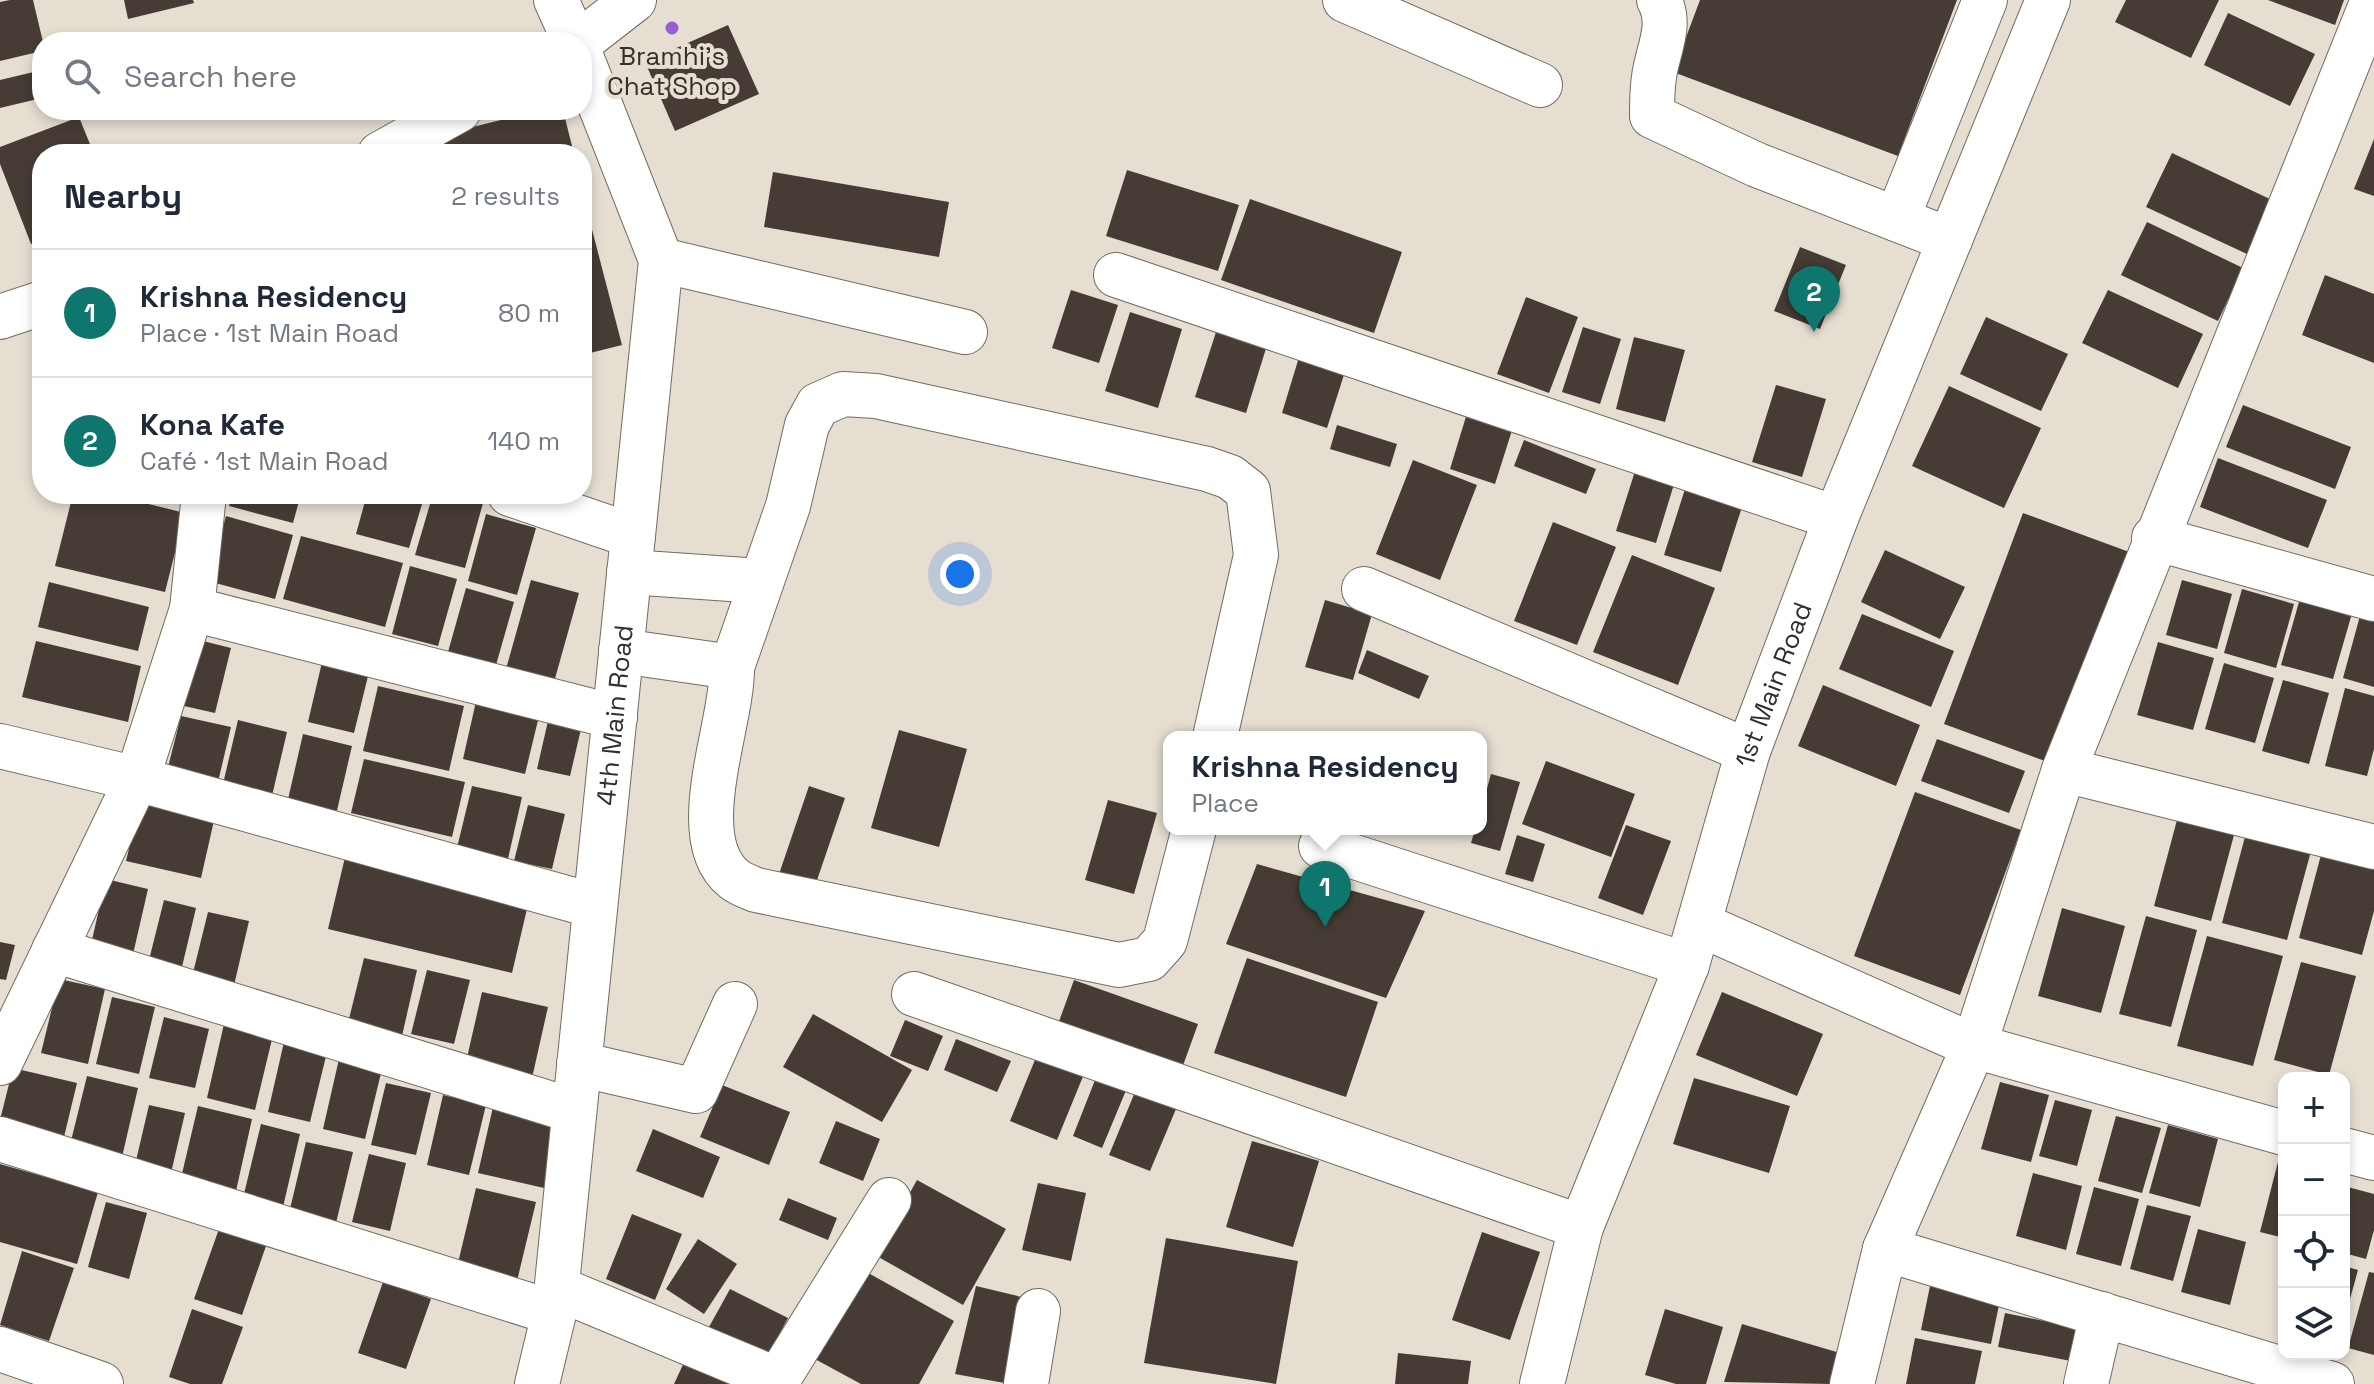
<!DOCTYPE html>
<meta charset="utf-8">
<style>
body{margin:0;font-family:"Space Grotesk",sans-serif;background:#f2f2f3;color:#1f2937}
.controls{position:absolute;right:24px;bottom:24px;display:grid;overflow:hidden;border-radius:16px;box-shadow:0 4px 12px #0003}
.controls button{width:72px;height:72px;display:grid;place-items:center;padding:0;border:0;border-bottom:2px solid #e0e1e3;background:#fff;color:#1f2937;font:40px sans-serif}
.you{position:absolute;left:960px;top:574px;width:28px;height:28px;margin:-20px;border:6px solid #fff;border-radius:50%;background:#1a73e8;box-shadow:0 0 0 12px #1a73e833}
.badge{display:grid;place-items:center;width:52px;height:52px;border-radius:50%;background:#0f766e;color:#fff;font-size:26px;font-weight:700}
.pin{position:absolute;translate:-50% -66px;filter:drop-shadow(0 2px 4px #0008)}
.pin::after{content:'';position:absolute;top:42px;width:28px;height:24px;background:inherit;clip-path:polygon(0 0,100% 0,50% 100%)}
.popup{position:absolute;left:1163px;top:731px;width:324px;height:104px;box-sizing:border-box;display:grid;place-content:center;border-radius:16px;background:#fff;filter:drop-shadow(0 2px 6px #0005);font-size:26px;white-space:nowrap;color:#747a83}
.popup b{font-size:30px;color:#1f2937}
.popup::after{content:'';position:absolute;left:50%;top:100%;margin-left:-16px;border:16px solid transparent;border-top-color:#fff}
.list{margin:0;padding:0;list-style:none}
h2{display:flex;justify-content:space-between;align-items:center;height:104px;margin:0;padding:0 32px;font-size:34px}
h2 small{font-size:26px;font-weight:400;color:#747a83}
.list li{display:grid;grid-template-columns:52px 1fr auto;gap:24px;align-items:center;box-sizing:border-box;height:128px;padding:0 32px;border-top:2px solid #e0e1e3}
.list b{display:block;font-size:30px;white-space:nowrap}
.list p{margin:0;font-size:26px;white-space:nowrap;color:#747a83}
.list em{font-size:26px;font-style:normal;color:#747a83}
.icon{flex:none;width:44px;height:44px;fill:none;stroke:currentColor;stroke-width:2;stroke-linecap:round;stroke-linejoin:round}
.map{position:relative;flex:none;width:2374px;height:1384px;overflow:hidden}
.search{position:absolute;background:#fff;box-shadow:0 4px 12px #0003;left:32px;top:32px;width:560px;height:88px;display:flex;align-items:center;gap:20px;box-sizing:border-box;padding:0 28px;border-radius:32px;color:#747a83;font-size:30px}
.panel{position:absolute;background:#fff;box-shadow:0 4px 12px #0003;left:32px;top:144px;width:560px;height:360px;border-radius:32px}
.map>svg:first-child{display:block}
.building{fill:#463c35}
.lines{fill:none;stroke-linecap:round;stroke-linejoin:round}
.minor-casing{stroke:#726c60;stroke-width:46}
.major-casing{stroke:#726c60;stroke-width:46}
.minor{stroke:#fff;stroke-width:44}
.major{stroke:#fff;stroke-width:44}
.poi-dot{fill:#995ed5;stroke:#e5ded1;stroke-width:3}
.labels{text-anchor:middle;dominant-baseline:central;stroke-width:8;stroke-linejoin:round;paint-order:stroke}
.poi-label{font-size:26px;fill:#33302b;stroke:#e5ded1}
.street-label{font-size:26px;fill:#33302b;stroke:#e5ded1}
</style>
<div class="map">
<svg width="2374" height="1384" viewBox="0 0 2374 1384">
<rect width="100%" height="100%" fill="#e5ded1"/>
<path class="building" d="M10,0H33L43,42L42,51L0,61V2Z
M124,0H193L194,3L128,19Z
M1700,0H1957L1898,156L1673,72Z
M2126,0H2219L2191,58L2115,22Z
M2268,0H2344L2335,25Z
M2228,13L2315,54L2290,106L2204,65Z
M728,25L759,94L675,131L645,62Z
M42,70V98L0,108V80Z
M542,110H563L574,154H423L420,140Z
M79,117L94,154H42V240L31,244L0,164V147Z
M2374,139V196L2354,189Z
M2172,153L2272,200L2247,254L2146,207Z
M1127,170L1239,205L1218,271L1106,236Z
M773,172L949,202L939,257L764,227Z
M582,191L622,345L582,355Z
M1250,199L1402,252L1374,333L1221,280Z
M2147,222L2243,268L2218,321L2121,275Z
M1800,247L1846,265L1820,329L1774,311Z
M2325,275L2374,294V363L2302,335Z
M1071,290L1118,305L1099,363L1052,348Z
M2108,290L2203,334L2178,388L2082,343Z
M1526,297L1578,317L1549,393L1497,374Z
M1130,312L1182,329L1158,408L1105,391Z
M1986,317L2068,354L2041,411L1960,374Z
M1218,326L1268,342L1246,413L1195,397Z
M1583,327L1621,339L1600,404L1562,392Z
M1634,337L1685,350L1665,422L1616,409Z
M1303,344L1349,359L1327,428L1282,413Z
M1776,385L1826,399L1802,477L1752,462Z
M1949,386L2041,428L2004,508L1912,466Z
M2243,405L2351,447L2335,489L2226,447Z
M1468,410L1514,424L1495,484L1450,469Z
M1337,425L1397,444L1390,467L1330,449Z
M1524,440L1596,469L1586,494L1514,466Z
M2218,458L2327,500L2308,548L2200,507Z
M1413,460L1477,485L1440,580L1376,554Z
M1636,468L1675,481L1656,543L1616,531Z
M1685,489L1742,507L1721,572L1664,555Z
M73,494H108L185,513L165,592L55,566Z
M233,494H301L293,523L229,506Z
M367,494H425L409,548L356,534Z
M433,494H451L483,503L465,568L415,555Z
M2023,513L2132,553L2053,764L1944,724Z
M486,514L536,528L517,595L468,581Z
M226,516L293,535L275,599L208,581Z
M1553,522L1616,547L1577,645L1514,621Z
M301,536L403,563L385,627L283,599Z
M1885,550L1965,587L1940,639L1861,602Z
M1632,555L1715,588L1678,685L1593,652Z
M410,566L457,579L438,646L392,634Z
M531,580L579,593L554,682L506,669Z
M2182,580L2232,594L2217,649L2166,635Z
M49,582L149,607L138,651L38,627Z
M466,588L514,602L496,665L448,652Z
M2242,589L2294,604L2276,668L2224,653Z
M2301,595L2353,610L2333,679L2281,665Z
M1325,600L1372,614L1353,680L1305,667Z
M2361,612L2374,616V687L2343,678Z
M1862,614L1954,651L1931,707L1839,669Z
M199,640L231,648L215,713L184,706Z
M36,641L141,666L128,722L22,697Z
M2158,642L2214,658L2193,730L2137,715Z
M1367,650L1429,676L1419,699L1358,673Z
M323,658L370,668L354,733L308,722Z
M2224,663L2274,678L2255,743L2205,729Z
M2283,680L2329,693L2309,764L2262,751Z
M1823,685L1920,725L1896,786L1798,746Z
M378,686L464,706L449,771L363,751Z
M2345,688L2374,696V749L2367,776L2325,766Z
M477,697L540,712L525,774L463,759Z
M181,716L231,727L218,782L167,771Z
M238,720L287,732L271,800L222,788Z
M548,721L581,729L570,776L537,769Z
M899,730L967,749L939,847L871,828Z
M303,734L352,746L335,819L286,808Z
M1937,739L2025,771L2009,813L1921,781Z
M364,759L465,782L452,837L351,813Z
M1546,761L1635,794L1611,857L1522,824Z
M1491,774L1520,782L1500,851L1471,843L1475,829H1481V810Z
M472,786L522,797L505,872L454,860Z
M809,786L845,798L814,889L778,877Z
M1915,792L2021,830L1960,995L1854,956Z
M141,798L215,816L201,878L126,861Z
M1108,800L1157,813L1134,894L1085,880Z
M528,805L565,814L552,869L514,861Z
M2177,820L2234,835L2211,921L2154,906Z
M1626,825L1671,841L1643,915L1598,898Z
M2246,833L2311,851L2287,940L2222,923Z
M1517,835L1545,844L1533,882L1505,874Z
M2322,851L2374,865V911L2362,955L2299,938Z
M346,853L530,896L512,973L328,929Z
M1257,864L1425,911L1386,998L1226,944Z
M106,879L148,889L131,963L89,953Z
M164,900L196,908L181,971L148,964Z
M2062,908L2125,926L2101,1013L2038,996Z
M208,912L249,921L232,994L190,985Z
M2146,916L2197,930L2171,1027L2119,1014Z
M2207,936L2283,956L2253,1066L2177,1046Z
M0,942L15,945L6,980L0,979Z
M364,958L417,970L402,1036L348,1023Z
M1247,958L1378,1002L1346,1097L1214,1053Z
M2301,962L2356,976L2329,1075L2274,1060Z
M427,970L470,980L454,1044L411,1034Z
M59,979L105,989L88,1064L41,1053Z
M1074,980L1198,1024L1181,1071L1057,1027Z
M482,992L548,1007L532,1078L466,1062Z
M1722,992L1823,1034L1797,1096L1696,1055Z
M112,997L155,1007L139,1074L96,1064Z
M813,1014L912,1070L882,1122L783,1067Z
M164,1017L209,1029L195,1088L149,1078Z
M905,1020L943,1036L928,1071L890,1056Z
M224,1024L273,1035L255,1110L207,1098Z
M956,1039L1011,1061L997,1092L944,1070Z
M284,1042L327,1052L310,1122L268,1112Z
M1037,1055L1084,1074L1057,1140L1010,1121Z
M339,1059L382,1069L365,1139L323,1129Z
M13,1068L77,1083L63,1141L0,1120Z
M1097,1075L1127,1088L1102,1148L1073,1136Z
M87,1076L138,1088L122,1157L70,1145Z
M1694,1078L1790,1106L1769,1173L1673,1144Z
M2000,1082L2049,1095L2031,1162L1981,1149Z
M386,1083L431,1093L416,1155L371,1145Z
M722,1085L790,1112L769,1165L700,1137Z
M1135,1092L1176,1109L1150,1171L1109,1155Z
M443,1095L486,1105L469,1175L427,1165Z
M2055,1100L2092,1110L2077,1166L2039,1156Z
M149,1105L185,1113L171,1173L135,1165Z
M198,1106L252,1119L236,1191L181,1178Z
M493,1107L559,1122L544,1188L478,1173Z
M2116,1116L2161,1128L2142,1193L2098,1181Z
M836,1121L880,1139L863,1181L819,1163Z
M261,1124L300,1134L283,1207L243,1198Z
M2168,1125L2218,1139L2200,1207L2149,1193Z
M653,1129L720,1157L703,1198L636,1171Z
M1252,1141L1319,1161L1293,1247L1226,1227Z
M306,1142L353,1152L336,1223L289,1213Z
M369,1154L406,1163L390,1231L352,1222Z
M2279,1158L2284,1159V1238L2260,1232Z
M0,1164L98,1192L77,1264L0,1242Z
M2033,1173L2082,1186L2066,1250L2016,1236Z
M917,1180L1006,1229L963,1305L875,1255Z
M1038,1183L1086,1193L1071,1261L1022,1250Z
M2344,1186L2374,1194V1230L2366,1259L2344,1253Z
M2094,1187L2139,1199L2121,1266L2076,1254Z
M476,1188L536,1202L517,1281L457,1267Z
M788,1198L837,1218L828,1240L779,1220Z
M106,1202L147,1213L129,1279L88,1267Z
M2147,1205L2191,1216L2173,1281L2130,1269Z
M632,1214L682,1234L655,1300L606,1279Z
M219,1229L266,1246L242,1315L194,1299Z
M2198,1229L2246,1242L2230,1305L2181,1292Z
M1482,1232L1540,1252L1510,1340L1452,1320Z
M1166,1238L1298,1261L1276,1384L1144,1363Z
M698,1239L737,1264L704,1314L666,1289Z
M22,1251L74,1268L49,1341L0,1325Z
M2344,1266L2358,1270L2345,1317H2344Z
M863,1270L954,1321L919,1384H861L813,1358Z
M2369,1272L2374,1273V1355L2348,1348Z
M383,1282L431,1299L406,1369L358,1353Z
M976,1286L1030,1299L1010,1384L955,1374Z
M1930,1286L2000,1300L1991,1344L1921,1330Z
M730,1289L788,1318L767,1357L709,1327Z
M192,1309L243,1327L222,1384H190L169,1377Z
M1665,1309L1723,1327L1706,1384H1676L1645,1375Z
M2005,1313L2078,1328L2071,1361L1998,1347Z
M1742,1324L1840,1353L1831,1384L1724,1382Z
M1915,1338L1982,1351L1975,1384H1906Z
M1398,1353L1471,1361L1468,1384H1395Z
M687,1356L746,1384H674Z"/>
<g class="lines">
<g class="minor-casing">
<g id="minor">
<path d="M556,0L575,42"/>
<path d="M1345,0L1540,85"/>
<path d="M1659,0C1673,25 1657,52 1654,77C1652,90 1652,103 1652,116L1757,165L1950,240"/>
<path d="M2373,0L2064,770L2374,847"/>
<path d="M1897,219L1985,0"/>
<path d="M661,260L965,332"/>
<path d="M1116,275L1836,518"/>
<path d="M510,494L633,536"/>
<path d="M2154,538L2374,599"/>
<path d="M629,572L760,581"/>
<path d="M1364,589L1748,751"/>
<path d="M192,609L615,717"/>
<path d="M621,651L732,667"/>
<path d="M0,746L137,779L595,906"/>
<path d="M1194,829L1165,941L1149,959L1119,965L756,890C749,887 740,884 734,879C683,838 733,724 732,667L788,506L807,425L818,405L843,394L876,396L1207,469L1230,477L1248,491L1256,555L1215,737"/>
<path d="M1321,846L1687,965"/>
<path d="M1699,924L1974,1046L2284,1133"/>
<path d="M54,950L574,1111"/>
<path d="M914,994L1581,1227"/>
<path d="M0,1063L137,779L192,609L204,494"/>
<path d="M579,1064L696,1091L735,1004"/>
<path d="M0,1139L554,1313"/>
<path d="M2344,1150L2374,1158"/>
<path d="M1885,1249L2332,1384"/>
<path d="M557,1288L778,1380"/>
<path d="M0,1349L101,1384"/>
<path id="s1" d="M537,1384L554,1313L661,260L582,59"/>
<path d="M775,1384L889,1200"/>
<path d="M1026,1384L1038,1311"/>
<path id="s2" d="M1542,1384L1581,1227L1687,965L1748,751L1836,518L2048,0"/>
<path d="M1852,1384L1885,1249L1974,1046L2064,770"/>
<path d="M2086,1384L2102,1314"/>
</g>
</g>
<g class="major-casing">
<path id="major" d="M580,42L634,0
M380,154L459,110
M0,317L42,303"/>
</g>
<use href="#minor" class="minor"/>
<use href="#major" class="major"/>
</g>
<circle class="poi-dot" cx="672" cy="28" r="8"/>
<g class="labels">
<g class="poi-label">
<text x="672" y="56">Bramhi's<tspan x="672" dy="30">Chat Shop</tspan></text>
</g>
<g class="street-label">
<text stroke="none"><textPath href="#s2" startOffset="738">1st Main Road</textPath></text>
<text stroke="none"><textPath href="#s1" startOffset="674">4th Main Road</textPath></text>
</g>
</g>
</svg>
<div class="controls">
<button>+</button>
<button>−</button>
<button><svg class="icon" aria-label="locate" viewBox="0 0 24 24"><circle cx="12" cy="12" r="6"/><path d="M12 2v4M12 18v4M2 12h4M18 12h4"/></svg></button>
<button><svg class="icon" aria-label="layers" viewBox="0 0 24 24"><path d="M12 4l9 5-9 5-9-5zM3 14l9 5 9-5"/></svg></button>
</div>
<div class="you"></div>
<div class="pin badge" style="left:1325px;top:927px">1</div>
<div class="popup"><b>Krishna Residency</b>Place</div>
<div class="pin badge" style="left:1814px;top:332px">2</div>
<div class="search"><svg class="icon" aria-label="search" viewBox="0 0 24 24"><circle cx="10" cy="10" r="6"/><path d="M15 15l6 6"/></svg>Search here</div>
<section class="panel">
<h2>Nearby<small>2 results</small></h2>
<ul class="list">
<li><span class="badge">1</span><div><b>Krishna Residency</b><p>Place · 1st Main Road</p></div><em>80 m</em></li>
<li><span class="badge">2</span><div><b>Kona Kafe</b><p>Café · 1st Main Road</p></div><em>140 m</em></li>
</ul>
</section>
</div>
